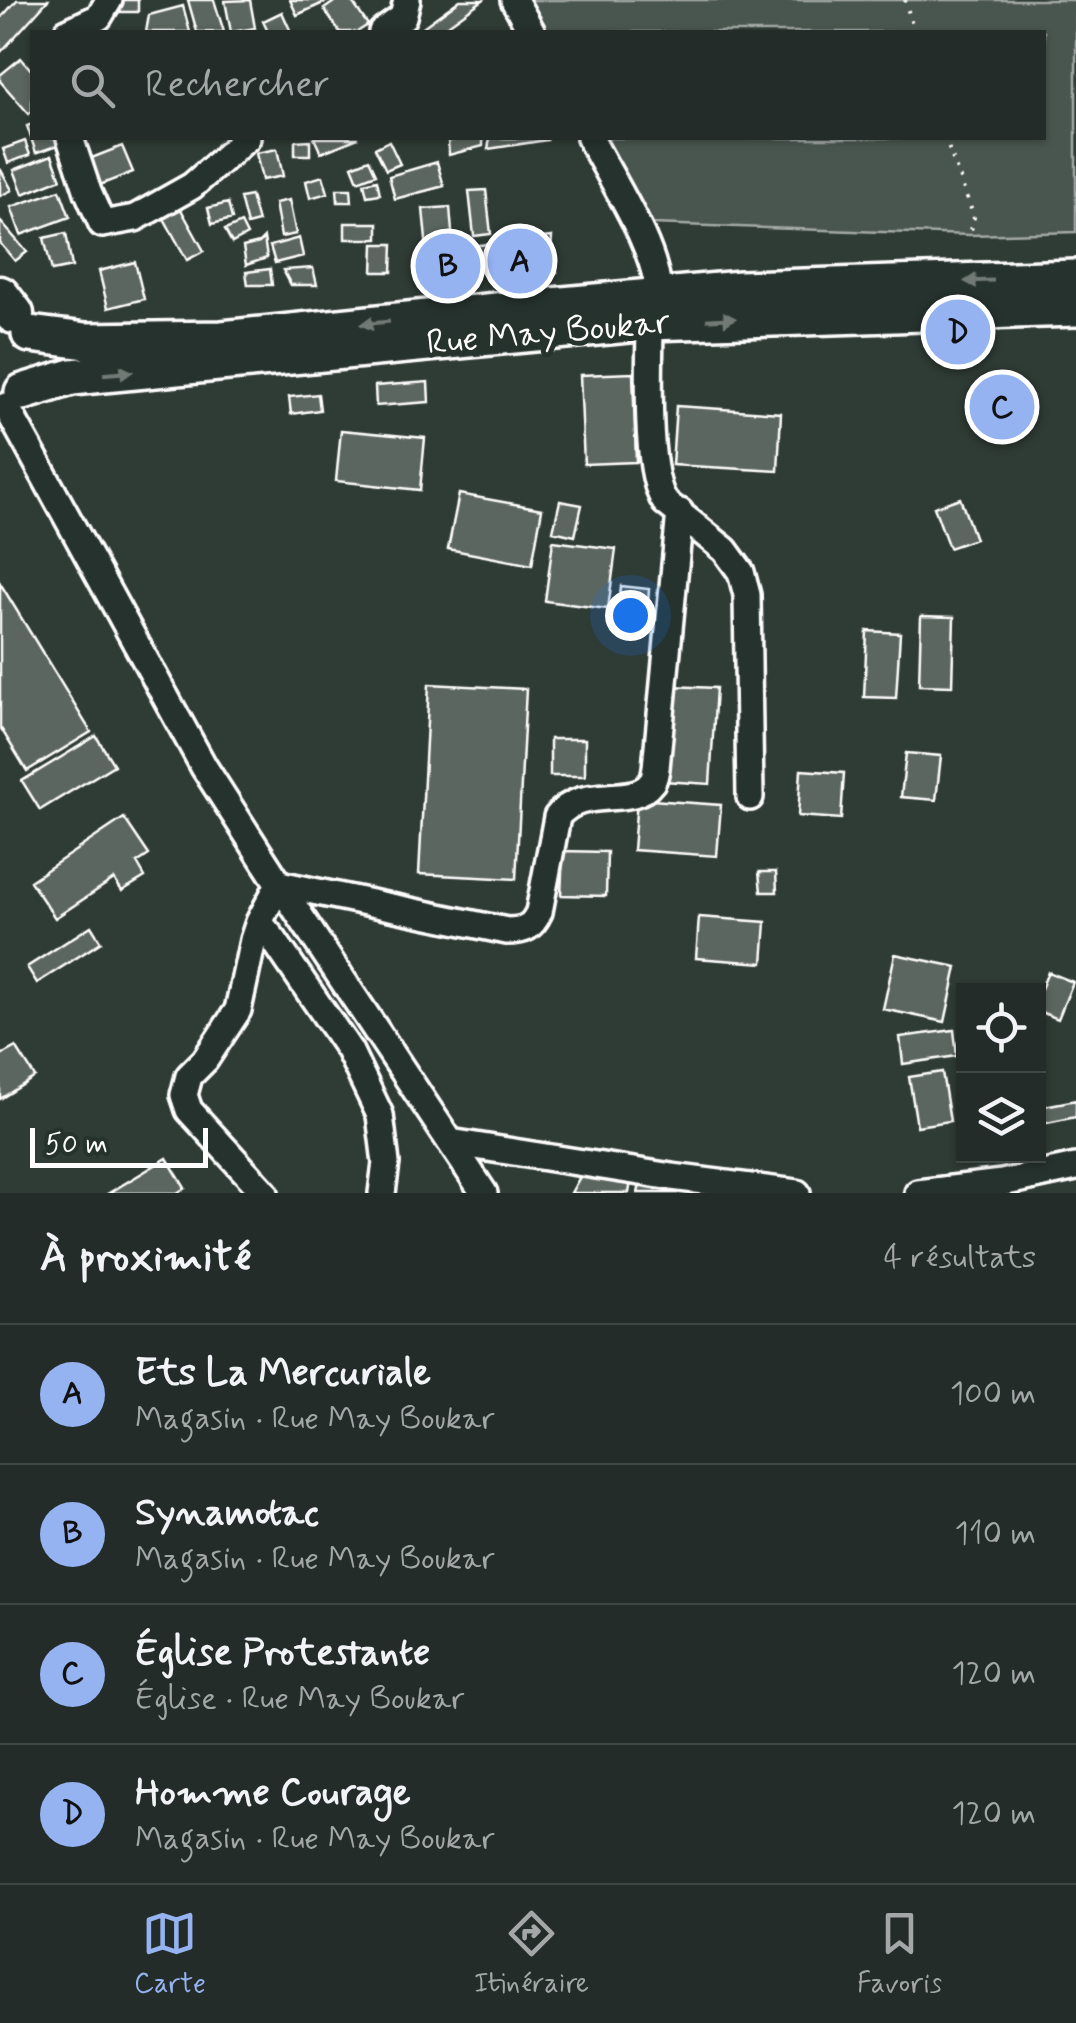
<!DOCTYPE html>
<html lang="fr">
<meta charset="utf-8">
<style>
body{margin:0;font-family:Mynerve,sans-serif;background:#2b3430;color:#f1f3f6}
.controls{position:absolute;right:30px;bottom:30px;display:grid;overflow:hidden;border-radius:0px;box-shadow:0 2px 8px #0004}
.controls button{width:90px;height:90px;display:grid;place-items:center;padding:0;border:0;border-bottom:2px solid #404845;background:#232c28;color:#f1f3f6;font:50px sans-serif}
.scale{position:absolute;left:30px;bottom:25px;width:178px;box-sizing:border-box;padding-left:10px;border:5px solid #fff;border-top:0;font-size:28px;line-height:35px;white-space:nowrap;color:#fff;-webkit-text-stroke:8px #26332d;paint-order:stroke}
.you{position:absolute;left:630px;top:615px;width:35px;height:35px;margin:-25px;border:8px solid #fff;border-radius:50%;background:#1a73e8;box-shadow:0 0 0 15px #1a73e833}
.badge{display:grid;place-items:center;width:65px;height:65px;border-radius:50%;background:#95b2f1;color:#111;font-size:32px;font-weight:700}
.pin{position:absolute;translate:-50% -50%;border:5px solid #fff;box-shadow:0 2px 10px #0006}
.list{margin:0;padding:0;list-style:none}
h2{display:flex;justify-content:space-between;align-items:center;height:130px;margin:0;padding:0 40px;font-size:42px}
h2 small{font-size:32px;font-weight:400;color:#a3a7a8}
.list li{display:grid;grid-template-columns:65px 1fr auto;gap:30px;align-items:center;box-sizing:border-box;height:140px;padding:0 40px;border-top:2px solid #404845}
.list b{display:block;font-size:38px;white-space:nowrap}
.list p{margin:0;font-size:32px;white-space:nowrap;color:#a3a7a8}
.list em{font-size:32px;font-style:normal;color:#a3a7a8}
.icon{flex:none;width:55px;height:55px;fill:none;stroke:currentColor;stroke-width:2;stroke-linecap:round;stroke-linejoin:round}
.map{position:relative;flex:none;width:1076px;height:1193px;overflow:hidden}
.search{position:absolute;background:#232c28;box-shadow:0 2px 8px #0004;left:30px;right:30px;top:30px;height:110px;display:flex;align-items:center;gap:25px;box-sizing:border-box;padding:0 35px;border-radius:0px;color:#a3a7a8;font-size:38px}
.sheet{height:690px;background:#232c28}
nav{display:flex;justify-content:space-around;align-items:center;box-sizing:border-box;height:140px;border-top:2px solid #404845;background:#232c28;font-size:28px;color:#a3a7a8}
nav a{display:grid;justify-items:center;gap:5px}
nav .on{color:#95b2f1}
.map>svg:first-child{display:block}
.green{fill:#4a544f;stroke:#a4aaa7;stroke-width:2.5}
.building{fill:#5b6661;stroke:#fff;stroke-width:2.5}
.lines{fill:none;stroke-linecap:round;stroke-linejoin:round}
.street-casing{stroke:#fff;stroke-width:32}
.secondary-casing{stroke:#fff;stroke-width:42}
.primary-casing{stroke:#fff;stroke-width:45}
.path{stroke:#fff;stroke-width:4;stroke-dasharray:2.5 8;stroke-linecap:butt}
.street{stroke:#26332d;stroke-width:25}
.secondary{stroke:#26332d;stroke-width:35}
.primary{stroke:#26332d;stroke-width:38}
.oneway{fill:#727a76}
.labels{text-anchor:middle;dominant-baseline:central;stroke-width:10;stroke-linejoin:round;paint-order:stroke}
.street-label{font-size:35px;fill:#fff;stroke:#26332d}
</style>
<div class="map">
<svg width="1076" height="1193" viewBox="0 0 1076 1193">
<rect width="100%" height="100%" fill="#2f3b35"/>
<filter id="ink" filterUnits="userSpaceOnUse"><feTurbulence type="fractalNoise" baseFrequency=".01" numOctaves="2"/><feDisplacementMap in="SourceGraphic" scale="20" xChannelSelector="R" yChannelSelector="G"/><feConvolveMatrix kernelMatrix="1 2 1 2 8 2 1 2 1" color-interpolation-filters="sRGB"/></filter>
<g filter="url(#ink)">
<path class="green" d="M529,0H1076V232L970,235L652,224L605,138H1044V32H547Z"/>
<path class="building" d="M17,0H48L0,53V19Z
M120,0H138V12H120Z
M188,0H214L224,32H197Z
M250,0L255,28L231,32L225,1Z
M290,0H330L297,15Z
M337,0H351L368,25L357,32H340L324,9Z
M460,0H483L438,32H416Z
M183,6L190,32H146L149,15Z
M282,12L291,32H268L263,21Z
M21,58L32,71V111L29,114L0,81V75Z
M32,124V138H59L61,144L36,153L27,126Z
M314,138H358L321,153Z
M466,138H483V146L449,155L448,141Z
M490,138H546L547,140L488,149Z
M310,140V155H295V141Z
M25,141L30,155L8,163L3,149Z
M389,141L400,164L386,170L375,148Z
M122,146L133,172L100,185L89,159Z
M277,149L283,176L262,180L256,153Z
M52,155L61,179L23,194L14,170Z
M369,159L376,174L358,181L352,166Z
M437,162L444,186L395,199L389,176Z
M1,170L12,190L0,196V171Z
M323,176L328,193L310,198L306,181Z
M377,180L380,194L367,196L364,183Z
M337,189H351L352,202H338Z
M60,190L70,217L21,235L11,207Z
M486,190L491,234L474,236L469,191Z
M251,196L258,222L247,225L240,198Z
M289,200L296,234L281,237L275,203Z
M228,203L232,219L212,224L208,208Z
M178,204L204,251L187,260L161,213Z
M450,207L455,269L429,271L423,209Z
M0,221L27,252L15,261L0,243Z
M241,223L247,235L232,243L225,230Z
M345,223H378V239H345Z
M66,233L72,267L52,271L44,238Z
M552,237L551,252L473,261L470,246Z
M264,238L267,258L246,265L243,247L259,243Z
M299,238L303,256L275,263L270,246Z
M374,244H393L392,272H373Z
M556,259L557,272L518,274L517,260Z
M135,262L144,299L108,308L99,271Z
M313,268L317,285H291L283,270Z
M270,269L272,285H248L246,272Z
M633,373L636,462L584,464L580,375Z
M428,382L429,402L376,406L375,386Z
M318,394L320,410L291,414L289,397Z
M676,406L781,413L778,471L672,465Z
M341,430L425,438L420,490L336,481Z
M459,494L542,509L532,565L448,549Z
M960,498L975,539L949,548L934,507Z
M560,501L582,505L575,536L553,531Z
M553,541L616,549L608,609L545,601Z
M0,583L91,732L27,771L0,727Z
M621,586L649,589L647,616L618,613Z
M921,616L954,617L952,686L919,685Z
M867,631L900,633L896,698L864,697Z
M429,684L526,689L516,879L419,874Z
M669,686L716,688L710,784L663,781Z
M96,736L114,765L40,810L22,781Z
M550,739H585V776H550Z
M906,753L941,756L936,800L901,797Z
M801,770L844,773L841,819L798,816Z
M637,799L721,805L717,856L633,850Z
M124,818L149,855L137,863L145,877L122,891L114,879L55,918L30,881Z
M563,851L607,852L606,896L561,895Z
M759,872H776L777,892H761Z
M699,917L766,922L763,963L696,958Z
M91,926L101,942L37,983L27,967Z
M895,954L957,967L945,1022L883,1009Z
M1048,972L1073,982L1058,1019L1038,1011V996Z
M954,1030L957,1056L903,1064L900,1037Z
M16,1047L35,1077L0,1099V1053L1,1055Z
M942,1072L950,1121L917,1126L909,1077Z
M1076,1100V1117L1042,1124L1039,1107Z
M167,1158L185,1188L177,1193H109Z
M586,1166L632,1175L629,1193H571Z
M642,1177L679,1187L677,1193H638Z"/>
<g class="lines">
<g class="street-casing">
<path id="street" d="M514,0L532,32
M67,32L99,17L109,0
M382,32L403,17L407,0
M70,138L88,192L102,224L135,218L192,186L247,138
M590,138C613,183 656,246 659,296
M650,322C650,364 644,470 665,502L725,550L741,572L747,595L750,797
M6,406L204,767L279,884L484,1193
M259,922L274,940L349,1050L380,1115L386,1163L382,1193
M450,1142L672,1177L797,1193
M265,1193L189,1110L184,1095L189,1076L205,1060L238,1010L253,940L259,922L279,884L507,931C525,931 532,927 539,912L557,817C581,784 633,808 651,783C655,779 655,773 656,768L680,512
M918,1193L1002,1183L1076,1167"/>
</g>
<g class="secondary-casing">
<path id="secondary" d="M30,334L86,341L222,339L496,311L741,289L1076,278
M23,392L72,377L650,322L1076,308"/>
</g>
<g class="primary-casing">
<path id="primary" d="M0,296L14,314"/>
</g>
<path class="path" d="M905,0L914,32
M945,138L974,217L970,235"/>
<use href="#street" class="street"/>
<use href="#secondary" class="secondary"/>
<use href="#primary" class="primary"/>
</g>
<defs><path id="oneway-solid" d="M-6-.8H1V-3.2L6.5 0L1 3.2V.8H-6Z" transform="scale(2.5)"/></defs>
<g class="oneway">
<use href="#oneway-solid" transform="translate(979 281) rotate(178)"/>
<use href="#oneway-solid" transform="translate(721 319) rotate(-3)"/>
<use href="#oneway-solid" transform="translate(375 323) rotate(174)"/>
<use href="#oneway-solid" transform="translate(118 373) rotate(-5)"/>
</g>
</g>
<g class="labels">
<g class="street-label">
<text transform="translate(548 333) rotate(-5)">Rue May Boukar</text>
</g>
</g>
</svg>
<div class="controls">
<button><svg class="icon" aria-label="locate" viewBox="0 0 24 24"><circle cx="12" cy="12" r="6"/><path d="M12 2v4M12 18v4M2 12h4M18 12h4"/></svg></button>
<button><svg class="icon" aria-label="layers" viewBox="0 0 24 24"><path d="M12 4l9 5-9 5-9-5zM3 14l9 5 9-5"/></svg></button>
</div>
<div class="scale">50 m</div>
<div class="you"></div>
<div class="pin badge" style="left:520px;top:261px">A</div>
<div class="pin badge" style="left:448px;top:266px">B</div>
<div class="pin badge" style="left:1002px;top:407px">C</div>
<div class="pin badge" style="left:958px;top:332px">D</div>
<div class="search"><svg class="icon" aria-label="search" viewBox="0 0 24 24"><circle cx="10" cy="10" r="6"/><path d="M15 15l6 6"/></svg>Rechercher</div>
</div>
<section class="sheet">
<h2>À proximité<small>4 résultats</small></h2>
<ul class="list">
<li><span class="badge">A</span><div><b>Ets La Mercuriale</b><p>Magasin · Rue May Boukar</p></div><em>100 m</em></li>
<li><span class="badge">B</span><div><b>Synamotac</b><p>Magasin · Rue May Boukar</p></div><em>110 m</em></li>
<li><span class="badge">C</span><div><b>Église Protestante</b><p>Église · Rue May Boukar</p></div><em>120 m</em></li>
<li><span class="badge">D</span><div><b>Homme Courage</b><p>Magasin · Rue May Boukar</p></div><em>120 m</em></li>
</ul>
</section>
<nav>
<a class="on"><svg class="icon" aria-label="map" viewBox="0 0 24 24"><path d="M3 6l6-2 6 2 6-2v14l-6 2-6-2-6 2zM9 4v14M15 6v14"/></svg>Carte</a>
<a><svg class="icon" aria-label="directions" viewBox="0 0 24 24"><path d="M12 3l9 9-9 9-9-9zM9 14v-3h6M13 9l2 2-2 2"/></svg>Itinéraire</a>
<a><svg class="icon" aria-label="saved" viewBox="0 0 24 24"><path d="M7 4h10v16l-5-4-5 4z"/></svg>Favoris</a>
</nav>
